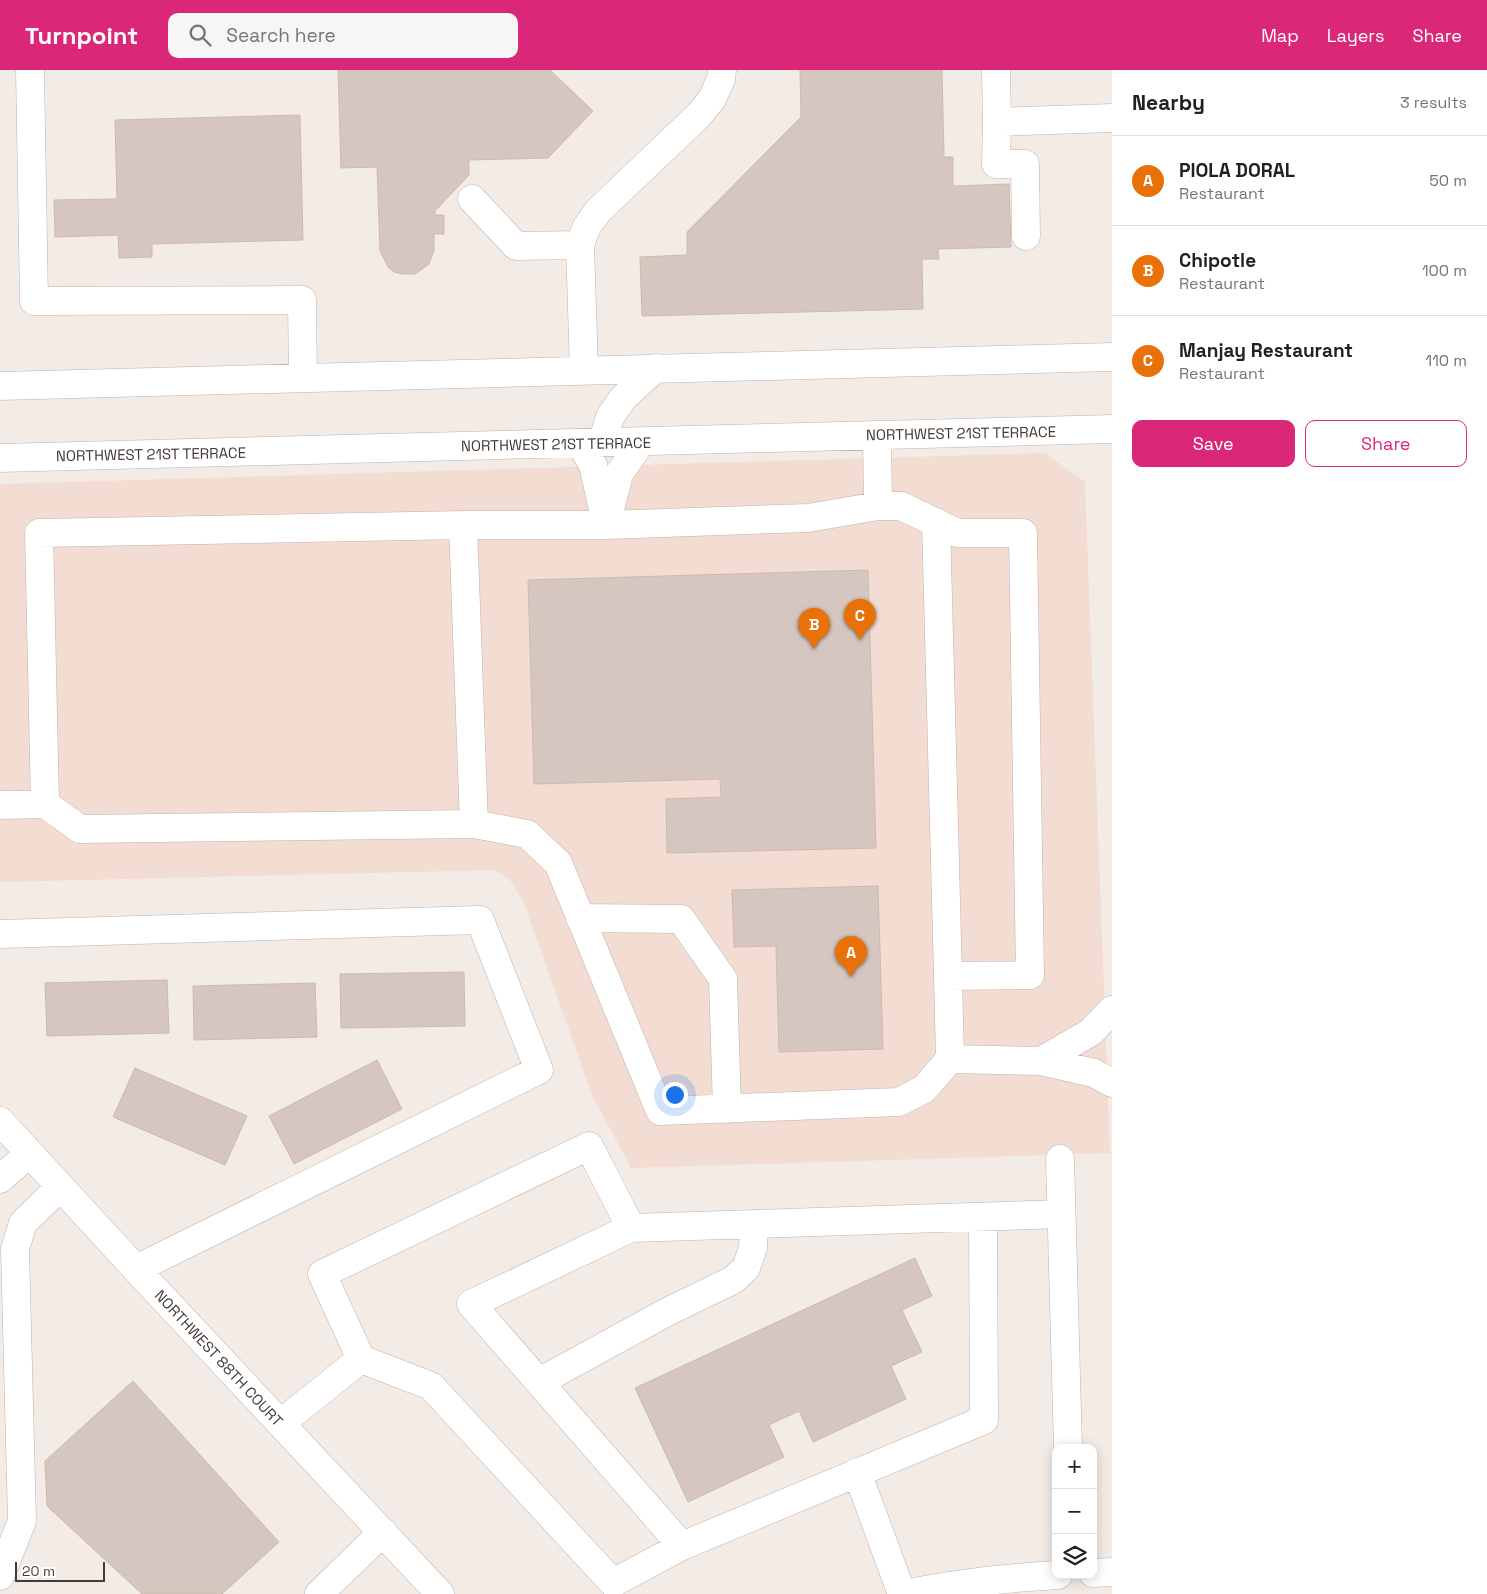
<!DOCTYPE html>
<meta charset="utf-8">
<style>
body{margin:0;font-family:"Space Grotesk",sans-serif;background:#f6f6f6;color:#202124}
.controls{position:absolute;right:15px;bottom:15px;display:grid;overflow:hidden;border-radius:10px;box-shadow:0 2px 12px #0003}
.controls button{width:45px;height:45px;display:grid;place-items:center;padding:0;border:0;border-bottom:1px solid #e0e0e0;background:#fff;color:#202124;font:25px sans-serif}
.scale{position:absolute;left:15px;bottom:12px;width:90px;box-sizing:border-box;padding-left:5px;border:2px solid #443a35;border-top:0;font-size:14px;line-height:18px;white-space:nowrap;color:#443a35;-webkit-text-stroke:4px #fff;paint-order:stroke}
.you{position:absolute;left:674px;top:1024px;width:18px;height:18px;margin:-12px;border:4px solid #fff;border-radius:50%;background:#1a73e8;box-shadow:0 0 0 8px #1a73e833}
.badge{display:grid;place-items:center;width:32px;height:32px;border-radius:50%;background:#db2777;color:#fff;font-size:16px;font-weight:700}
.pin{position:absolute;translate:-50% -41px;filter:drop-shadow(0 1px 2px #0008)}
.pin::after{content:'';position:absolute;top:26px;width:18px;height:15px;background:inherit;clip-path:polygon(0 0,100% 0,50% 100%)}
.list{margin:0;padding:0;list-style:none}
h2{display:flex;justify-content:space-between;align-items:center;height:65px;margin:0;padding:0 20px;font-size:21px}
h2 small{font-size:16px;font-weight:400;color:#757577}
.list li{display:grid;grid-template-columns:32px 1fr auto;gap:15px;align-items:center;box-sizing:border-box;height:90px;padding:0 20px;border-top:1px solid #e0e0e0}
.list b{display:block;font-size:19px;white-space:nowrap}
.list p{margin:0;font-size:16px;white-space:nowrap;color:#757577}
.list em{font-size:16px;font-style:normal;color:#757577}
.actions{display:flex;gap:10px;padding:15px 20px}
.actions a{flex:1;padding:11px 0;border:1px solid #db2777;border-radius:10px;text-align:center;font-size:18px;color:#db2777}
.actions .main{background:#db2777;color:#fff}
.icon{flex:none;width:28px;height:28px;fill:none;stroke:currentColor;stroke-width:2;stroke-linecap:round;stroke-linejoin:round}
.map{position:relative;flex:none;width:1112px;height:1524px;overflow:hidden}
header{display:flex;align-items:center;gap:30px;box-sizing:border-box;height:70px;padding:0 25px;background:#db2777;color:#fff}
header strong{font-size:24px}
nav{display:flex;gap:28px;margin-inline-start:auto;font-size:18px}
.search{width:350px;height:45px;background:#f6f6f6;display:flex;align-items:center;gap:12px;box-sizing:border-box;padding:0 18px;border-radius:10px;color:#757577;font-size:19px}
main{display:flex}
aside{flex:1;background:#fff}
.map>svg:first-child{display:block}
.commercial{fill:#f3dcd2}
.building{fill:#d5c7bf;stroke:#cdbab0}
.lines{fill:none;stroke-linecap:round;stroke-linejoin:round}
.minor-casing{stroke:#bfb3ac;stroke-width:29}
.minor{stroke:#fff;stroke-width:28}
.labels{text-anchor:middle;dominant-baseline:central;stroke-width:4;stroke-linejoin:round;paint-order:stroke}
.street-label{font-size:15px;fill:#443a35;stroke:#fff}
</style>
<header>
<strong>Turnpoint</strong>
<div class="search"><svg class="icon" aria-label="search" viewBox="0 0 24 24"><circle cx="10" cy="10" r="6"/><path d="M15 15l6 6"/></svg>Search here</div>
<nav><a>Map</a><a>Layers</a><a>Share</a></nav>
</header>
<main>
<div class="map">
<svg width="1112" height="1524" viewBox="0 0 1112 1524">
<rect width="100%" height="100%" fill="#f2ebe6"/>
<path class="commercial" d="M1045,383L1085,412L1110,1083L631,1098L592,1025L524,833L510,810L495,800L0,812V414Z"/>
<path class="building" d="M338,0H550L593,41L548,88L469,90V105L435,141V145H444V164H434V180L429,194L415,204H402L394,202L388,197L380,181L377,97L341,98Z
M800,0H942L944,87H953V116L1009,114L1011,177L938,179L939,189H922L923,239L642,246L640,187L687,185V162L801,47Z
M300,45L303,170L152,174V187L119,188L118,165L55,167L54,130L117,129L115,50Z
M868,500L876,778L667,783L666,729L721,727L720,709L534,714L528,510Z
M878,816L883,979L779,982L776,876L734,877L732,820Z
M464,902L465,956L341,958L340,904Z
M167,910L169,963L47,966L45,913Z
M315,913L317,967L194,970L193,916Z
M377,990L402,1039L294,1094L269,1046Z
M135,998L247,1046L225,1095L113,1047Z
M915,1188L932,1226L902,1240L922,1282L891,1296L906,1329L813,1372L799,1341L769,1355L784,1387L688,1432L635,1318Z
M133,1311L279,1472L222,1524H142L47,1436L45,1391Z"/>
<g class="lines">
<g class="minor-casing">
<path id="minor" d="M30,0L34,231L302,230L303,308
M996,0L997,52L1112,48
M997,52L996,94H1025L1026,166
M472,129L516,176L580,175
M584,300L580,175L586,158L598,141L699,45L712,29L721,9L722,0
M0,316L1112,287
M877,365L878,436
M580,373L593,395L605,448
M602,373L610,347L623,328L656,298
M0,388L1112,359
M463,455L474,754L527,764L558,793L660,1041L899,1032L924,1019L950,989
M606,455L619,404L641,372
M45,734L80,759L474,754
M0,735L45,734L39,463L463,455H606L808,448L878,436H901L958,463H1023L1030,905L948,906L936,452
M580,848L681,849L723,909L727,1039
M0,864L480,850L539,1000L136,1199
M948,906L950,989L1041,991L1094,1003L1112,1013
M1041,991L1091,962L1112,940
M0,1051L136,1199L440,1524
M1060,1089L1068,1378
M0,1109L29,1084
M631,1158L471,1234L682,1476L984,1350L983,1147
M361,1289L431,1316L613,1513L682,1476
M539,1312L667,1242L733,1210L746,1198L753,1178L754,1154
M281,1353L361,1289L322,1204L589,1076L631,1158L1061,1144
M857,1402L902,1524
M1093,1503L1112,1502
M0,1506L22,1451L15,1179L23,1153L60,1117
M319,1524L383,1462
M906,1524C957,1513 1006,1508 1058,1505"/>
</g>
<use href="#minor" class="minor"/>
</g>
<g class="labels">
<g class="street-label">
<text transform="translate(961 363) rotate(-1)">NORTHWEST 21ST TERRACE</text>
<text transform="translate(556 374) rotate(-1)">NORTHWEST 21ST TERRACE</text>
<text transform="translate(151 384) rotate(-1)">NORTHWEST 21ST TERRACE</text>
<text transform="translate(219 1288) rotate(47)">NORTHWEST 88TH COURT</text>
</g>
</g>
</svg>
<div class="controls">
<button>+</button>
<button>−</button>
<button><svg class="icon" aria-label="layers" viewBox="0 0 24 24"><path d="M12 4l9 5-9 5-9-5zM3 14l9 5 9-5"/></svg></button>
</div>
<div class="scale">20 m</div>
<div class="you"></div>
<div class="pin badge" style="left:851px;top:907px;background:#e8710a">A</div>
<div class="pin badge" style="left:814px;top:579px;background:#e8710a">B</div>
<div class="pin badge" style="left:860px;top:570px;background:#e8710a">C</div>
</div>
<aside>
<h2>Nearby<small>3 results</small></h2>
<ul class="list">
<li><span class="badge" style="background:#e8710a">A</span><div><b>PIOLA DORAL</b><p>Restaurant</p></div><em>50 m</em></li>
<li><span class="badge" style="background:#e8710a">B</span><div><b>Chipotle</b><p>Restaurant</p></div><em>100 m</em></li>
<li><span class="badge" style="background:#e8710a">C</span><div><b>Manjay Restaurant</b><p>Restaurant</p></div><em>110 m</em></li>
</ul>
<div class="actions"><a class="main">Save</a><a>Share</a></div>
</aside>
</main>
